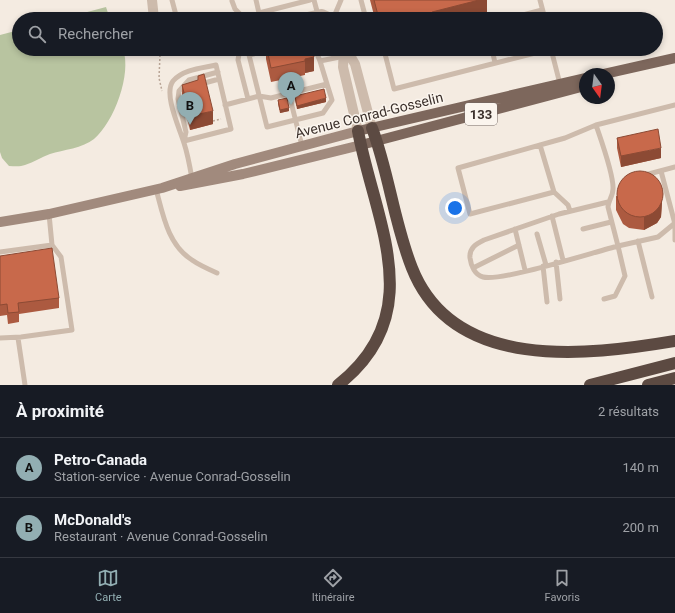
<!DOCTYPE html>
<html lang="fr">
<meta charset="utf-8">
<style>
body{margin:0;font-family:Roboto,sans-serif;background:#20242c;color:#f1f3f6}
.compass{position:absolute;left:579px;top:68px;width:36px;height:36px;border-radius:50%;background:#171b24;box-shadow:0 2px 6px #0003;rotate:166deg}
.you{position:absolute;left:455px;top:208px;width:14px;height:14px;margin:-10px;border:3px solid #fff;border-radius:50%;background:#1a73e8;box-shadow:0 0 0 6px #1a73e833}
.badge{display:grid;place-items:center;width:26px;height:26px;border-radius:50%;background:#92aeb2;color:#111;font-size:13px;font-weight:700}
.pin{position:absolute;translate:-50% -33px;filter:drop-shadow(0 1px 2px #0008)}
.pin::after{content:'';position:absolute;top:21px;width:14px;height:12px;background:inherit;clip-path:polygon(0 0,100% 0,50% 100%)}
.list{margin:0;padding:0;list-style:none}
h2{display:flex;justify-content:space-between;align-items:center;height:52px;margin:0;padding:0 16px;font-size:17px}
h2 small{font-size:13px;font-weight:400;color:#9ea1a6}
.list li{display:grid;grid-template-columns:26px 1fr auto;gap:12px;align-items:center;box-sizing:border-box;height:60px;padding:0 16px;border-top:1px solid #363941}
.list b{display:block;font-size:15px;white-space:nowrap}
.list p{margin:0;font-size:13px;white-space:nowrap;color:#9ea1a6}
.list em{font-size:13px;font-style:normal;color:#9ea1a6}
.icon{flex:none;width:22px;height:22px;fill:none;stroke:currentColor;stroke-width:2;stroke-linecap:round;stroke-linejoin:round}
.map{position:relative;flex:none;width:675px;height:385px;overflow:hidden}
.search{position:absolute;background:#171b24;box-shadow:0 2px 6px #0003;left:12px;right:12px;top:12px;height:44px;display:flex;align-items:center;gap:10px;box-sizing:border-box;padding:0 14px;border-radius:22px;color:#9ea1a6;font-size:15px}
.sheet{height:172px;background:#171b24}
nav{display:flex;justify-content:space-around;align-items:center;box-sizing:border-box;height:56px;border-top:1px solid #363941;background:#171b24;font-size:11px;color:#9ea1a6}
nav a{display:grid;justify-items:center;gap:2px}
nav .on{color:#92aeb2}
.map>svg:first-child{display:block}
.green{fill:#b8c4a0}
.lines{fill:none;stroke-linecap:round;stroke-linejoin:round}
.path{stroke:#b9a596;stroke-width:1.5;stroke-dasharray:2 2;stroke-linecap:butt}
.lane{stroke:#cdbbac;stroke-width:5}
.street{stroke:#cdbbac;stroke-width:10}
.secondary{stroke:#a18a7d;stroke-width:10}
.primary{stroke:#7d675c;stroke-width:10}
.highway{stroke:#5c4a42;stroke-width:12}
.wall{fill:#ac5a40}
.shaded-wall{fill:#8c4a34}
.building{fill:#c8694b;stroke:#8c4a34}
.labels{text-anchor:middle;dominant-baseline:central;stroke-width:3;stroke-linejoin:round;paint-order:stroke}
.shield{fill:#fbf5ee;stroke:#756b66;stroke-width:1}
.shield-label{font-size:13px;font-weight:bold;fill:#3b302b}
.street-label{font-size:14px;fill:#3b302b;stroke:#fbf5ee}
</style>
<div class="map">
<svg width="675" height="385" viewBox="0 0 675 385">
<rect width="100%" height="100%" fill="#f4ebe1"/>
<path class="green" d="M106,7L110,19H61Z
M19,30V49H123C132,74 114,122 94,139C83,148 63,150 50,154C42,157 34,162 25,165C20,167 14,166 9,166L2,158L0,152V35Z"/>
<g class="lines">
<path class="path" d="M160,55L159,78L162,91
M299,76L301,84
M279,80L281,88
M213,121L221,119"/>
<path class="lane" d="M172,0L177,19
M256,0L259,13
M314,0L318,15
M361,0L366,19
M540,0L545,19
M232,1L235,9L240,14
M219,19L240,14L241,19
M261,19L259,13L310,0
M333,19L341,0
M507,19L542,10
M242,49L239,54L238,60L248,99
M274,49L249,55L267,127L323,113L332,100L327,84
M492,49L495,63
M551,49L560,84
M384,50L394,49
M320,61L374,50H384L394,89L551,49
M201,84L219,79
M289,94L302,146
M225,105L259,96L271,98L327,84L320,61L315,49
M675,105L596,125C601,140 614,175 613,189C613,196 608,201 608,207L618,246L658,237L675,223
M184,141L231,129L216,65C203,68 183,69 173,81C163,94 180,129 184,143C188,155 190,167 192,179
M184,141L186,132L178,99L179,91L189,80L218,72
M540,145L554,192L470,214L458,168L565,138L596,125
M661,171L675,224V240
M645,175L675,167
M156,189C163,215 168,245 192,260C199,265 208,269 217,273
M554,192L568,205L570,211
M552,216L563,260
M515,229L525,270
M583,229L611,222
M537,234L546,265
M638,241L652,297
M0,252L52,245L49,214
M556,262L560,299
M543,266L547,302
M473,268L519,245
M604,299L615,296L625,276L618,246C594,252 501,282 483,277C475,275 471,266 470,258C469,248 476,244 484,240L559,214L608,202
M0,338L21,337L72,330L61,257L52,245
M18,338L25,385"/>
<path class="street" d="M152,0L154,19
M299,19L322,14L333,19
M173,49H178
M344,49L343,67L358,131
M346,49L355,64L372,128"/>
<path class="secondary" d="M180,186L243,174L361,145
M0,222L49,214L162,188L235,164L358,131"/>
<path class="primary" d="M604,74L675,58
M358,131L585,78
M361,145L585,86"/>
<path class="highway" d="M372,128C389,173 394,223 412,268C453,372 586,356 675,341
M338,385C430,313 375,222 358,131
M590,385L675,363
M648,385L675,378"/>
</g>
<path class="wall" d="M370,0H487V12L459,19H375Z
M266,49H312L314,71L305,73V75L271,82L266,59Z
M198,76L213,124L190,130L182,98V85L198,81Z
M295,96L326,102L297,109L295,100Z
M278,100L289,111L280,113L278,104Z
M617,138L661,158L621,167L617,148Z
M616,196L662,202L661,217L657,223L644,230L629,228L623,224L616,210Z
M0,256L59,298V308L19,314V322L8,324L7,315L0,316Z"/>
<path class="shaded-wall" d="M479,0H487V12L459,19H432V12Z
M418,14V19H397Z
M314,57V71L305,73V59Z
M326,98V102L297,109V106Z
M289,108V111L280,113V110Z
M213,111V124L190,130V116Z
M661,148V158L621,167V156Z
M662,188V202L661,217L657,223L644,230V217Z"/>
<path class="building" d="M374,0H479L432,12L434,19H419L418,14L397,19H379Z
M267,49H312L314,57L305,59V61L271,68Z
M204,74L213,111L190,116L182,85L198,80V76Z
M324,89L326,98L297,106L295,96Z
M287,98L289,108L280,110L278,100Z
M658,129L661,148L621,156L617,138Z
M617 194a23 23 0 1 1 46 0a23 23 0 1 1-46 0Z
M52,248L59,298L18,303L19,312L8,313L7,304L0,305V256Z"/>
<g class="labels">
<rect class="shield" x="465" y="103" width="32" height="22" rx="3"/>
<g class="shield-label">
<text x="481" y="114">133</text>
</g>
<g class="street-label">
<text transform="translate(369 115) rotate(-14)">Avenue Conrad-Gosselin</text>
</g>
</g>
</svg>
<svg class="compass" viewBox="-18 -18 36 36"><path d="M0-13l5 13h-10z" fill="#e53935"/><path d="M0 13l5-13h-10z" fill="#9ea1a6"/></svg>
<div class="you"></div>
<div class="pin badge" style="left:291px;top:105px">A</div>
<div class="pin badge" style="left:190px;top:125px">B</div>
<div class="search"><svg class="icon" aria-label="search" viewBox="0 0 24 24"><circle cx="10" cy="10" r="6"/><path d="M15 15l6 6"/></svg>Rechercher</div>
</div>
<section class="sheet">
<h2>À proximité<small>2 résultats</small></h2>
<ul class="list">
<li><span class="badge">A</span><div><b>Petro-Canada</b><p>Station-service · Avenue Conrad-Gosselin</p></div><em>140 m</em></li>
<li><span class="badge">B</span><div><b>McDonald's</b><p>Restaurant · Avenue Conrad-Gosselin</p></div><em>200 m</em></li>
</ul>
</section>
<nav>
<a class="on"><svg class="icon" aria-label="map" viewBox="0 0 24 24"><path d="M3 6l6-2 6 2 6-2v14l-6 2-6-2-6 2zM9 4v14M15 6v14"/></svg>Carte</a>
<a><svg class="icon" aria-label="directions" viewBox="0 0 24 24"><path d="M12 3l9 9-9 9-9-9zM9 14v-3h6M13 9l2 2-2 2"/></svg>Itinéraire</a>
<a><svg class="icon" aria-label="saved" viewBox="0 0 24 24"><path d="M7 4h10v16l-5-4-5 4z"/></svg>Favoris</a>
</nav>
